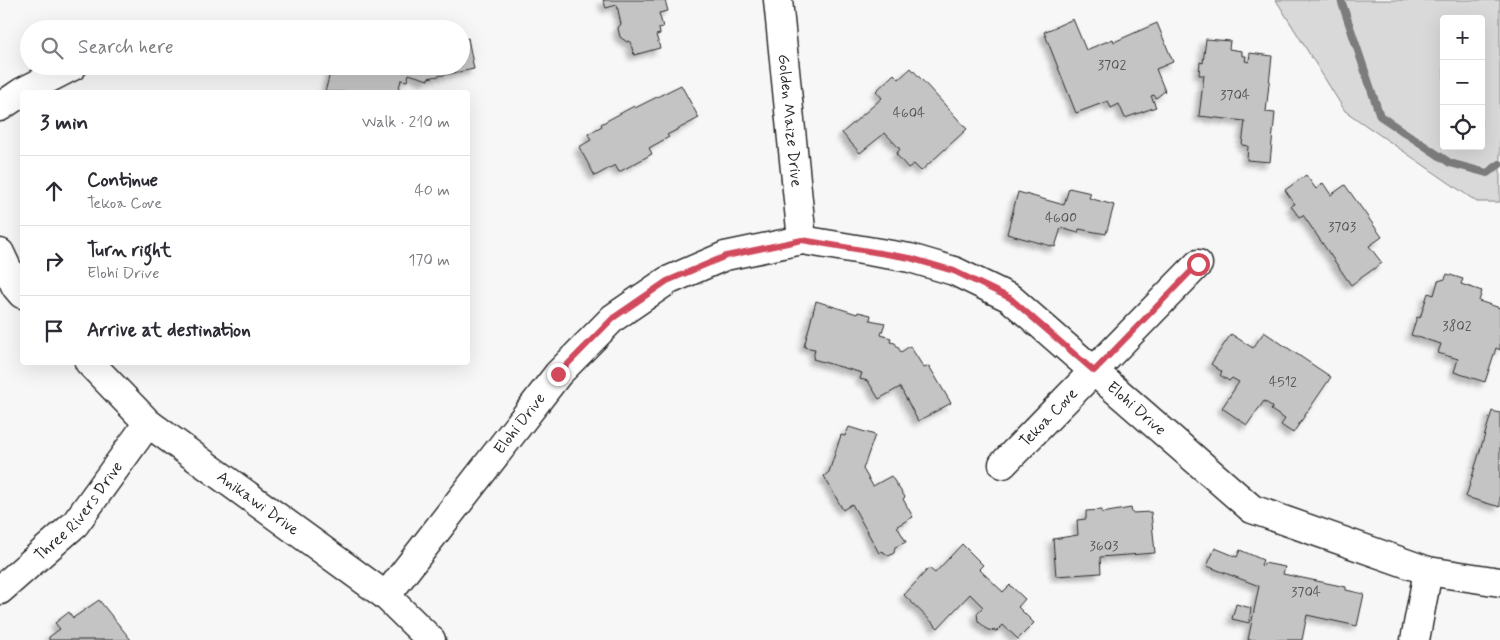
<!DOCTYPE html>
<meta charset="utf-8">
<style>
body{margin:0;font-family:Mynerve,sans-serif;background:#f7f7f7;color:#2b2b33}
.controls{position:absolute;right:15px;top:15px;display:grid;overflow:hidden;border-radius:5px;box-shadow:0 5px 20px #0002}
.controls button{width:45px;height:45px;display:grid;place-items:center;padding:0;border:0;border-bottom:1px solid #e1e1e2;background:#fff;color:#2b2b33;font:25px sans-serif}
.stop{position:absolute;width:15px;height:15px;margin:-11px;border:4px solid #d1495b;border-radius:50%;background:#fff}
.stop.end{background:#d1495b;border-color:#fff;box-shadow:0 1px 5px #0008}
.list{margin:0;padding:0;list-style:none}
h2{display:flex;justify-content:space-between;align-items:center;height:65px;margin:0;padding:0 20px;font-size:21px}
h2 small{font-size:16px;font-weight:400;color:#7c7c81}
.list li{display:grid;grid-template-columns:32px 1fr auto;gap:15px;align-items:center;box-sizing:border-box;height:70px;padding:0 20px;border-top:1px solid #e1e1e2}
.list b{display:block;font-size:19px;white-space:nowrap}
.list p{margin:0;font-size:16px;white-space:nowrap;color:#7c7c81}
.list em{font-size:16px;font-style:normal;color:#7c7c81}
.icon{flex:none;width:28px;height:28px;fill:none;stroke:currentColor;stroke-width:2;stroke-linecap:round;stroke-linejoin:round}
.map{position:relative;flex:none;width:1500px;height:640px;overflow:hidden}
.search{position:absolute;background:#fff;box-shadow:0 5px 20px #0002;left:20px;top:20px;width:450px;height:55px;display:flex;align-items:center;gap:12px;box-sizing:border-box;padding:0 18px;border-radius:28px;color:#7c7c81;font-size:19px}
.panel{position:absolute;background:#fff;box-shadow:0 5px 20px #0002;left:20px;top:90px;width:450px;height:275px;border-radius:5px}
.map>svg:first-child{display:block}
.green{fill:#d9d9d9;stroke:#828282;fill-rule:evenodd}
.lines{fill:none;stroke-linecap:round;stroke-linejoin:round}
.stream{stroke:#7b7b7b;stroke-width:8}
.building{fill:#c4c4c4;stroke:#2b2b2b;filter:url(#shadow)}
.minor-casing{stroke:#2b2b2b;stroke-width:31}
.minor{stroke:#fff;stroke-width:28}
.route{stroke:#d1495b;stroke-width:6}
.labels{text-anchor:middle;dominant-baseline:central;stroke-width:4;stroke-linejoin:round;paint-order:stroke}
.number-label{font-size:14px;fill:#515151}
.street-label{font-size:16px;fill:#2b2b2b;stroke:#fff}
</style>
<div class="map">
<svg width="1500" height="640" viewBox="0 0 1500 640">
<defs>
<filter id="shadow"><feDropShadow dx="-4.5" dy="4.5" stdDeviation="2.5" flood-color="#0004"/></filter>
</defs>
<rect width="100%" height="100%" fill="#f7f7f7"/>
<filter id="ink" filterUnits="userSpaceOnUse"><feTurbulence type="fractalNoise" baseFrequency=".02" numOctaves="2"/><feDisplacementMap in="SourceGraphic" scale="10" xChannelSelector="R" yChannelSelector="G"/><feConvolveMatrix kernelMatrix="1 2 1 2 8 2 1 2 1" color-interpolation-filters="sRGB"/></filter>
<g filter="url(#ink)">
<path class="green" d="M1276,0H1500V202H1477L1345,111ZM1444,19H1481V146H1444Z"/>
<g class="lines">
<path class="stream" d="M1341,0L1380,116L1450,163L1487,173L1500,164"/>
</g>
<path class="building" d="M603,0H665L668,11L659,13L663,27L659,28L660,34L656,35L660,48L634,55L630,41L627,42L620,37L618,28L621,24L617,5L606,8Z
M1073,19L1086,50L1113,39L1114,42L1157,23L1173,62L1156,69L1165,91L1156,98L1154,95L1151,96L1156,107L1125,118L1119,104L1111,108L1108,101L1076,113L1044,32Z
M468,38L474,69L428,78V80L409,74L407,81L401,80L398,92H325L332,66H461V40Z
M1206,39L1230,41L1229,49L1242,51V56H1246L1245,61L1249,62L1250,53L1272,56L1266,112L1275,113L1270,162L1247,160L1248,146L1242,145L1245,121L1199,116L1204,75H1199L1200,62L1203,63Z
M911,68L967,129L921,171L914,164L908,168L896,154L900,149L885,133L860,153L842,133L882,98L876,91L894,74L899,79Z
M681,85L699,118L667,135L669,137L649,148L652,154L619,172L615,165L595,176L579,147L591,140L588,134L602,126L601,124L634,106L635,108Z
M1306,175L1316,189L1323,183L1331,195L1345,185L1382,237L1369,246L1382,263L1351,285L1303,215L1299,217L1291,206L1295,204L1285,190Z
M1069,188L1091,193L1089,198L1114,205L1106,234L1079,229L1078,233L1061,228L1055,247L1007,234L1018,192L1064,205Z
M1447,274L1463,279L1461,284L1482,291L1479,301L1500,308V350L1496,348L1485,382L1454,372L1458,359L1438,353L1441,344L1411,335L1417,317L1420,318L1428,293L1434,295L1438,281L1445,279Z
M816,301L857,314L858,312L871,315L870,320L885,323L881,335L891,338L890,342L895,343L901,352L910,346L924,368L929,366L951,403L918,421L900,387L879,399L868,381L860,379L862,373L813,359L815,349L804,347Z
M1264,332L1331,377L1293,433L1281,425L1285,419L1271,410L1273,407L1264,401L1247,425L1222,408L1239,382L1232,378L1229,381L1220,375L1222,372L1211,364L1231,334L1253,348Z
M1492,411L1500,413V507L1466,497Z
M849,427L875,435L863,469L873,486L891,476L905,497L903,499L913,517L897,526L906,542L895,547L894,553L889,556L882,551L879,553L852,504L843,510L824,476L829,472L841,435L845,436Z
M1131,508L1132,513L1151,512L1155,553L1100,557L1101,573L1056,576L1053,539L1078,535L1077,520L1086,519V511L1102,510V513Z
M962,544L983,565L979,569L1003,592L1010,585L1025,599L1018,607L1034,623L1018,639L1003,625L997,631L988,630L978,621L977,613L983,607L970,594L938,628L904,595L929,568L935,573Z
M1215,548L1237,557L1240,550L1263,560L1261,565L1263,566L1264,563L1285,567L1283,574L1346,587V590L1364,594L1357,626L1307,615L1302,640H1248L1259,586L1207,566Z
M99,600L131,640H49V637L60,629L55,623L69,612L73,618Z
M1236,604L1251,608L1249,623L1232,619Z"/>
<g class="lines">
<g class="minor-casing">
<g id="minor">
<path id="s1" d="M778,0L802,240"/>
<path d="M0,107L22,92L73,66"/>
<path d="M0,253L16,287L22,294"/>
<path id="s2" d="M89,362L148,423L386,596L431,640"/>
<path id="s3" d="M1003,464L1198,264"/>
<path id="s4" d="M0,590L75,524L148,423"/>
<path id="s5" d="M386,596L558,374L613,318L667,281L725,256L802,240L910,258L954,271L1010,298L1252,509L1428,571L1500,582"/>
<path d="M1415,640L1428,571"/>
</g>
</g>
<use href="#minor" class="minor"/>
</g>
</g>
<g class="lines" filter="url(#ink)">
<path class="route" d="M558,374L613,318L667,281L726,256L802,240L910,258L954,271L1010,298L1094,371L1198,264"/>
</g>
<g class="labels">
<g class="number-label">
<text x="1112" y="65">3702</text>
<text x="1235" y="95">3704</text>
<text x="909" y="113">4604</text>
<text x="1061" y="218">4600</text>
<text x="1342" y="227">3703</text>
<text x="1457" y="326">3802</text>
<text x="1283" y="382">4512</text>
<text x="1104" y="546">3603</text>
<text x="1306" y="592">3704</text>
</g>
<g class="street-label">
<text stroke="none"><textPath href="#s1" startOffset="121">Golden Maize Drive</textPath></text>
<text stroke="none"><textPath href="#s5" startOffset="952">Elohi Drive</textPath></text>
<text stroke="none"><textPath href="#s3" startOffset="65">Tekoa Cove</textPath></text>
<text stroke="none"><textPath href="#s5" startOffset="218">Elohi Drive</textPath></text>
<text stroke="none"><textPath href="#s2" startOffset="221">Anikawi Drive</textPath></text>
<text stroke="none"><textPath href="#s4" startOffset="112">Three Rivers Drive</textPath></text>
</g>
</g>
</svg>
<div class="controls">
<button>+</button>
<button>−</button>
<button><svg class="icon" aria-label="locate" viewBox="0 0 24 24"><circle cx="12" cy="12" r="6"/><path d="M12 2v4M12 18v4M2 12h4M18 12h4"/></svg></button>
</div>
<div class="stop" style="left:1198px;top:264px"></div>
<div class="stop end" style="left:558px;top:374px"></div>
<div class="search"><svg class="icon" aria-label="search" viewBox="0 0 24 24"><circle cx="10" cy="10" r="6"/><path d="M15 15l6 6"/></svg>Search here</div>
<section class="panel">
<h2>3 min<small>Walk · 210 m</small></h2>
<ul class="list">
<li><svg class="icon" aria-label="ahead" viewBox="0 0 24 24"><path d="M12 20V5M6 11l6-6 6 6"/></svg><div><b>Continue</b><p>Tekoa Cove</p></div><em>40 m</em></li>
<li><svg class="icon" aria-label="right" viewBox="0 0 24 24"><path d="M7 20v-9h11M14 6l5 5-5 5"/></svg><div><b>Turn right</b><p>Elohi Drive</p></div><em>170 m</em></li>
<li><svg class="icon" aria-label="arrive" viewBox="0 0 24 24"><path d="M6 21V4h12l-3 4 3 4H6"/></svg><div><b>Arrive at destination</b></div></li>
</ul>
</section>
</div>
